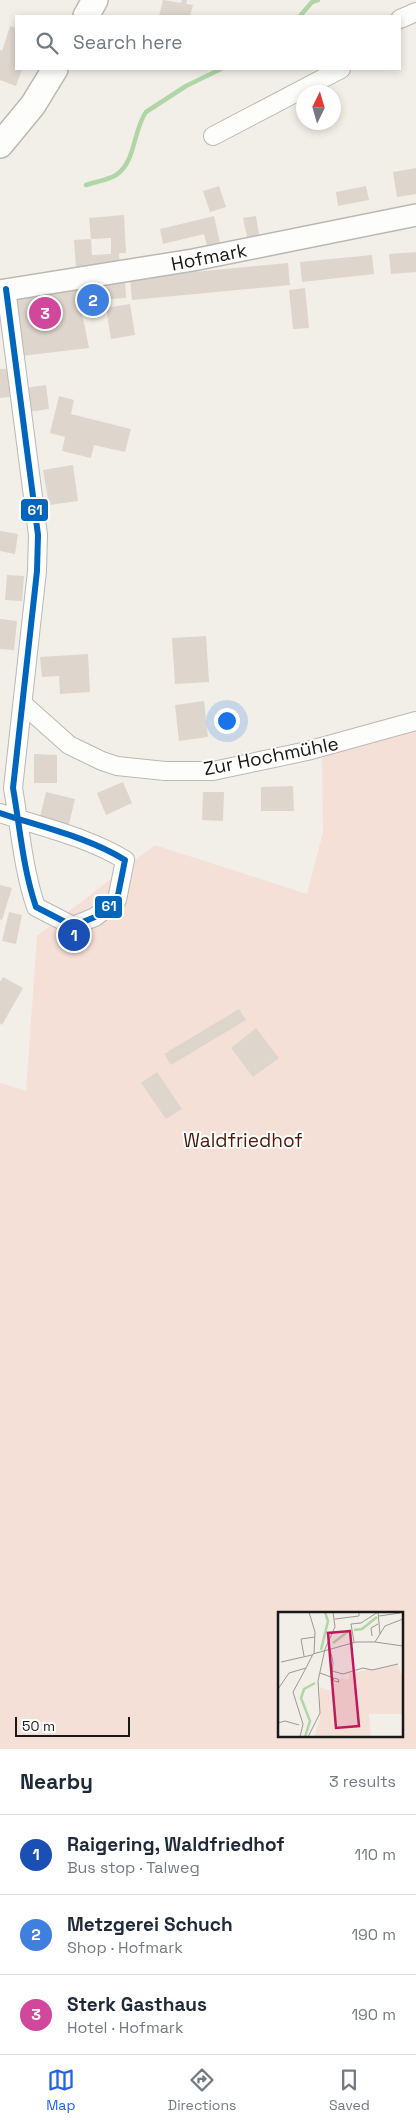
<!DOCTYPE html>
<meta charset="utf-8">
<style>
body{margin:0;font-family:"Space Grotesk",sans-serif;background:#f2f2f3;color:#1f2937}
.compass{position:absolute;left:296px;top:85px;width:45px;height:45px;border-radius:50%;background:#fff;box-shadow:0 2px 8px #0003;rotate:5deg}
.scale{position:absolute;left:15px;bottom:12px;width:115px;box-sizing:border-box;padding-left:5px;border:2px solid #1a1814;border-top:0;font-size:14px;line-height:18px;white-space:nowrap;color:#1a1814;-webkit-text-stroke:4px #fff;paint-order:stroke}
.you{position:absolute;left:226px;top:720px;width:18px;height:18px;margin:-12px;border:4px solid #fff;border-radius:50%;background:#1a73e8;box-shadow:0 0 0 8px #1a73e833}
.badge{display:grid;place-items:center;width:32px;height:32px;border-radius:50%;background:#2563eb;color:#fff;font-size:16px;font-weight:700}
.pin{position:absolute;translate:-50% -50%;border:2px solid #fff;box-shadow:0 1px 5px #0006}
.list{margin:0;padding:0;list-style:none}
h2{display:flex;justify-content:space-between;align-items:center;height:65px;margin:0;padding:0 20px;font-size:21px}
h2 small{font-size:16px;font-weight:400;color:#747a83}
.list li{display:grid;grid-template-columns:32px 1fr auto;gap:15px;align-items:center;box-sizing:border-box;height:80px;padding:0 20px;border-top:1px solid #e0e1e3}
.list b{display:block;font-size:19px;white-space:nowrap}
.list p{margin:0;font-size:16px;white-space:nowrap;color:#747a83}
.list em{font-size:16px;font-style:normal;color:#747a83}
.icon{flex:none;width:28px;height:28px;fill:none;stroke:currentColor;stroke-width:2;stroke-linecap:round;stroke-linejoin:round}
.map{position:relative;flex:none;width:416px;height:1749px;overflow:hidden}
.search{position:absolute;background:#fff;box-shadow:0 2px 8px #0003;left:15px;right:15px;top:15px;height:55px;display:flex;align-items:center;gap:12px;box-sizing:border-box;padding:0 18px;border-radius:0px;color:#747a83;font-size:19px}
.sheet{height:305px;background:#fff}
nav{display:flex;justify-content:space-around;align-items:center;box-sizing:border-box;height:70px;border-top:1px solid #e0e1e3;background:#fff;font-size:14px;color:#747a83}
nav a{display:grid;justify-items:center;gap:2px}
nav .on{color:#2563eb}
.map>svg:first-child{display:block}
.green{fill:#f5e0d8;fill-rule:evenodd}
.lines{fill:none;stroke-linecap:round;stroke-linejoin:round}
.stream{stroke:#b1d6a6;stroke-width:4.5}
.building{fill:#ded5cc;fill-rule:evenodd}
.minor-casing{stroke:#bab8b3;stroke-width:20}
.tertiary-casing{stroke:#bab8b3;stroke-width:24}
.secondary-casing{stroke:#bab8b3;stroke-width:28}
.minor{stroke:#fdfdfc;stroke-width:18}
.tertiary{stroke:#fdfdfc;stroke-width:21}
.secondary{stroke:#fdfdfc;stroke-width:25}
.bus-1-casing{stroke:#fff;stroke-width:10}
.bus-1{stroke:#0065bd;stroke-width:6}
.labels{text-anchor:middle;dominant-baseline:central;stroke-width:4;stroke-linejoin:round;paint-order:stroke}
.street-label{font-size:19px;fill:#1a1814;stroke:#fff}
.park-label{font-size:19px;fill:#4f1a0a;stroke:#fff}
.inset-river{fill:none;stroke:#b1d6a6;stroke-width:2.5}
.inset-road{fill:none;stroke:#9c9993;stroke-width:1}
.view{fill:#c2185b;fill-opacity:0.15;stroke:#c2185b;stroke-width:2.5}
.inset-edge{fill:none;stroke:#1a1814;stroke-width:2.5}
.line-badge{stroke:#fff;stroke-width:2}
.badge-label{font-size:14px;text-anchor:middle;font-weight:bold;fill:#fff}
</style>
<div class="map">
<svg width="416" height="1749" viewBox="0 0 416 1749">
<rect width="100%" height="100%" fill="#f2efe8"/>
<path class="green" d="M416,721V1749H0V1083L26,1091L37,936L155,845L307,894L323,832L322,756ZM280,1613H402V1735H280Z"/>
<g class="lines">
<path class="stream" d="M300,16L312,2L318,0
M86,185C95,182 108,180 116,175C136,162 133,130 146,112L186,86L221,69"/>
</g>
<path class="building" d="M163,0L181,3L182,0H187L186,4L193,5L190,16H159Z
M10,26L16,28V69H22L16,86L0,80V50L2,51Z
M416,168V194L397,197L393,172Z
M219,186L226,207L210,212L203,191Z
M366,186L369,200L338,206L336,192Z
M124,215L126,253H119L120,266L76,269L74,240L91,239L89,218ZM111,238V254L92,255L91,239Z
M214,216L220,243L207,246L204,234L163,244L160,229Z
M256,216L259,235L247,237L243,218Z
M416,252V272L391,274L389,254Z
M372,255L374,274L302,282L300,262Z
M288,263L290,285L132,300L130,278Z
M125,279L126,298L93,300L92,282Z
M77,288L89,348L21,356L14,298Z
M305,288L309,328L293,329L289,290Z
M130,304L135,335L111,339L106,308Z
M0,369H7L10,397L0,398Z
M46,385L49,409L27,412L24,388Z
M59,396L74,400L71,414L131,429L125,452L94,445L91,458L62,451L65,437L50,433Z
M73,465L78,501L49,505L43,470Z
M0,531L18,534L15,554L0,551Z
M7,575L24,576L22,601L5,600Z
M0,619L17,621L14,650L0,649Z
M206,636L209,682L175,684L172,638Z
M88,654L90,692L60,694L59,676L42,677L40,657Z
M204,701L208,737L179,741L175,705Z
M34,754L57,755V783H34Z
M123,782L132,803L106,815L97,793Z
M293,786L294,811H261V787Z
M46,792L75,799L68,828L39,821Z
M203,792H224L223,821L202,820Z
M0,885L12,888L2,920L0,919Z
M9,912L22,915L16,944L2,941Z
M3,977L23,988L2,1025L0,1023V982Z
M239,1009L246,1020L171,1065L164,1054Z
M256,1028L279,1058L253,1077L231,1048Z
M157,1072L182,1109L166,1119L141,1083Z"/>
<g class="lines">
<g class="minor-casing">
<path id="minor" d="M400,19L416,12
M213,136L341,69
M23,704L69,745L102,761L117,766L165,771H213L307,751L416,721
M0,813C41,827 88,837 125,860L117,900L95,917L73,926L36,907C23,869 20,828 13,788L37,571L38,535L6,289"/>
</g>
<g class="tertiary-casing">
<path id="tertiary" d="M0,291L193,260L416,215"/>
</g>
<g class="secondary-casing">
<path id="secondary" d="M86,16L95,0
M0,145L33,105L55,69"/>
</g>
<use href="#minor" class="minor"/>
<use href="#tertiary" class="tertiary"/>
<use href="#secondary" class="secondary"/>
<g class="bus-1-casing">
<path id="bus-1" d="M0,813C41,827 88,837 125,860L117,900L95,917L73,926L36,907C23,869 20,828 13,788L37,571L38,535L6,289"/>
</g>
<use href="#bus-1" class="bus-1"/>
</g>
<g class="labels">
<g class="street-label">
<text transform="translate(209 257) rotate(-11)">Hofmark</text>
<text transform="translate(271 756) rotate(-11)">Zur Hochmühle</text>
</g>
<g class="park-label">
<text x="243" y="1140">Waldfriedhof</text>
</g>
</g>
<g transform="translate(278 1612)">
<rect width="125" height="125" fill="#f2efe8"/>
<path d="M120,53L123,62L125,60V102H91L93,125H36L42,107V75L56,80V72L62,66L71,68V61Z" fill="#f5e0d8"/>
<path class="inset-river" d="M76,18L84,17L99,5M55,31L72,18M43,38L50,9L47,0M27,125L32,109L23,86L26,77L37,71"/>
<path class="inset-road" d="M31,0L37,20L36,42M100,0L102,22M101,4L122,1M57,7L81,4V0M94,24L93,16L100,12M76,30L73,12L83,11L100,0M97,30L125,34M26,44L23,27L37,25M3,50L34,43M54,59L65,62L85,56L94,58L120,52M42,61L53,65L55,66L60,67L61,70L56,69L55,66L54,64L55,50L52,37M0,77L11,61L28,56L35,42L78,30H97L107,14L125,7M0,111L7,109L21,113M22,125L25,112L15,80L28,56M30,125L42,101L40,69L47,37L57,15L55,0"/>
<path class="view" d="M72,19L81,114L58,116L50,21Z"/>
<rect width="125" height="125" class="inset-edge"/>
</g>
<g class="line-badge">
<rect x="20" y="498" width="29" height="24" rx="5" fill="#0065bd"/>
<rect x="94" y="895" width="29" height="24" rx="5" fill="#0065bd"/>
</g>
<g class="badge-label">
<text x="35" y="515">61</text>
<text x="109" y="911">61</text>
</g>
</svg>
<svg class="compass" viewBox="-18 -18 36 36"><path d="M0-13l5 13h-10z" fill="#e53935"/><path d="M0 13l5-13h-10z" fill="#747a83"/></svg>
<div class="scale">50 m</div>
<div class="you"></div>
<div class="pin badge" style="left:74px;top:935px;background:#1a4fb4">1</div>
<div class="pin badge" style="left:93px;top:300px;background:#3f7fe0">2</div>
<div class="pin badge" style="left:45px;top:313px;background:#d1479c">3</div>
<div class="search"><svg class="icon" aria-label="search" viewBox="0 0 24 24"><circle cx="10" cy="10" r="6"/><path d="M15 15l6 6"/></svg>Search here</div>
</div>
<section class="sheet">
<h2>Nearby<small>3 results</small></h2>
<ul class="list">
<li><span class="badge" style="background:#1a4fb4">1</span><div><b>Raigering, Waldfriedhof</b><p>Bus stop · Talweg</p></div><em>110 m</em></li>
<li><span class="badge" style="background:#3f7fe0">2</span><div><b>Metzgerei Schuch</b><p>Shop · Hofmark</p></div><em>190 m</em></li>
<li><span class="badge" style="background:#d1479c">3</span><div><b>Sterk Gasthaus</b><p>Hotel · Hofmark</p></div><em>190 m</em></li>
</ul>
</section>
<nav>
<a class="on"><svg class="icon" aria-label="map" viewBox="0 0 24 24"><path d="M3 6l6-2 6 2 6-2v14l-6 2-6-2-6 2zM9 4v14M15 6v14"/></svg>Map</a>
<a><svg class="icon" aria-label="directions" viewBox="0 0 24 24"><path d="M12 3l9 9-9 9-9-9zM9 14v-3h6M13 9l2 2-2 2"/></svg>Directions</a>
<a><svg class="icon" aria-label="saved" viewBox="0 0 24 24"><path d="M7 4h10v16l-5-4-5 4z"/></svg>Saved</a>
</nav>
